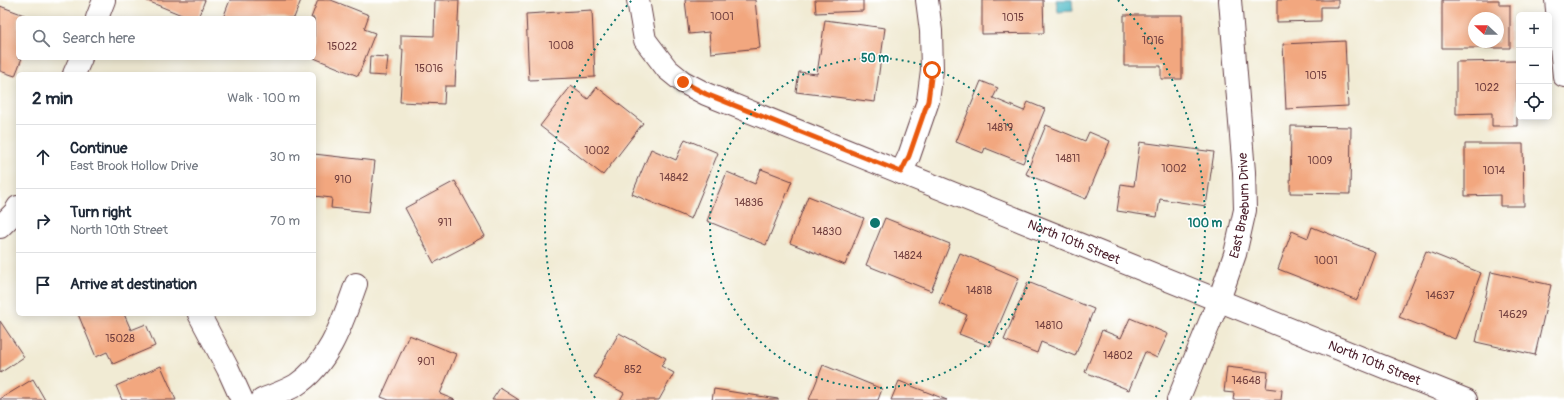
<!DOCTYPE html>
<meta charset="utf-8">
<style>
body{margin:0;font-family:Pangolin,sans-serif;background:#f2f2f3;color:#1f2937}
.controls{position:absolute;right:12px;top:12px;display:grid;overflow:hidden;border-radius:6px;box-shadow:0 2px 10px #0003}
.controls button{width:36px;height:36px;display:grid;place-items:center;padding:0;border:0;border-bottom:1px solid #e0e1e3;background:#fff;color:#1f2937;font:20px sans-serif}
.compass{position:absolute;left:1468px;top:12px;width:36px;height:36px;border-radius:50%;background:#fff;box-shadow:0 2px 10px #0003;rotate:292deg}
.stop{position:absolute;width:12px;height:12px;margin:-9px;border:3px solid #ea580c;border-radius:50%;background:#fff}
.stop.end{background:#ea580c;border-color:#fff;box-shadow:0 1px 4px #0008}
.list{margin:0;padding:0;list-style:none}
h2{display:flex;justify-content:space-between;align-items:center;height:52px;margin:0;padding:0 16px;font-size:17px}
h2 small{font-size:13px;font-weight:400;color:#747a83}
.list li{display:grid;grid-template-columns:26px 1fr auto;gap:12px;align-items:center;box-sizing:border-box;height:64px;padding:0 16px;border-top:1px solid #e0e1e3}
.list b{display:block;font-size:15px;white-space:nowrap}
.list p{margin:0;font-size:13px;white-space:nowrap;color:#747a83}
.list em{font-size:13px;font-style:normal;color:#747a83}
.icon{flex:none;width:22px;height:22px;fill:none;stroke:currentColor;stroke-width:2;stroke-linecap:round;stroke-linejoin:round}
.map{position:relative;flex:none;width:1564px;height:400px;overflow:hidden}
.search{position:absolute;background:#fff;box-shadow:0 2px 10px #0003;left:16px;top:16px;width:300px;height:44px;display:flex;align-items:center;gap:10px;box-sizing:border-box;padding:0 14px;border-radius:6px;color:#747a83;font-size:15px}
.panel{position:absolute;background:#fff;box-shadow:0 2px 10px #0003;left:16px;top:72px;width:300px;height:244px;border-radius:6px}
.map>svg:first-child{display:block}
.water{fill:#4bb8c5;stroke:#4a6c78}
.building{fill:#f2a77f;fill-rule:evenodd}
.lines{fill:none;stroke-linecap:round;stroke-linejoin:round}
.minor-casing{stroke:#633e44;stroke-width:24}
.minor{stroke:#fff;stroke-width:22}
.route{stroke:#ea580c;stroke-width:5}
.ring{fill:none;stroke:#0f766e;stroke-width:2;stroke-dasharray:2 4}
.labels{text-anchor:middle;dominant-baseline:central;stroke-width:3;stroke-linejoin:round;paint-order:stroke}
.number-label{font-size:11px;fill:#744140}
.street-label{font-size:13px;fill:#4a1f2b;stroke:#fff}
.centre{fill:#0f766e;stroke:#fff;stroke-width:2}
.ring-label{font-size:12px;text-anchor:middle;font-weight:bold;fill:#0f766e;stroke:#fff;stroke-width:3;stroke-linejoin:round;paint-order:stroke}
</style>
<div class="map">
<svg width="1564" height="400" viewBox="0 0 1564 400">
<rect width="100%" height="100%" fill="#fff"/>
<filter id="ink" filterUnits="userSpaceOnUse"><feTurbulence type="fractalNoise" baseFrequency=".025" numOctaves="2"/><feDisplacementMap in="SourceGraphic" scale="8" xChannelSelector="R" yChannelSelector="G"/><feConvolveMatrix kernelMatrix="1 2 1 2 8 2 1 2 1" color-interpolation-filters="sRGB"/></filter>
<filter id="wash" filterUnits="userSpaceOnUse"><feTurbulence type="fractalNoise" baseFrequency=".012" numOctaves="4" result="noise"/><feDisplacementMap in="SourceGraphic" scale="16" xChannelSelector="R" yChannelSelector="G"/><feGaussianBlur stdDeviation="0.9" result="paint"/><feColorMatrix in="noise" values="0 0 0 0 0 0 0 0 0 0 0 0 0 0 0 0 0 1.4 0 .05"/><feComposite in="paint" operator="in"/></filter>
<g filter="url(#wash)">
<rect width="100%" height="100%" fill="#f1ebd4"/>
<path class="water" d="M1056,0H1072L1073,11L1058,12Z"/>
<g id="blocks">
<path class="building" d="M145,0H205L198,18H189Z
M230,0H301L294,18H223Z
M318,0H331L369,15L364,29L375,33L358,76L314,58V18H311Z
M435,0H459L455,86H445L444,104L400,102L403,49L401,50V35L434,36Z
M685,0H755L760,48L711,53L709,32L689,34Z
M815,0H863V11L816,13Z
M982,0H1043L1044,33L982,34Z
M1277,0H1338V7H1321V21L1277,22Z
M1442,0H1499V5H1510V48H1442ZM1474,18H1498V42H1474Z
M0,6L32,18H18V58H22L15,76L0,71Z
M592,10L595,77L529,80L526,14Z
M1124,15H1182V79H1161V66H1124Z
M825,20L885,28L875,102L796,92L799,72L817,74Z
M1345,41L1348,106L1286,109L1283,44Z
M370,56L388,57L386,76L369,75Z
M1517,61V126H1492V113L1456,114V62Z
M981,81L998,88L993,98L1024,111L1028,102L1045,109L1023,163L985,148L983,153L956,142Z
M571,86L588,99L597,87L643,123L603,175L540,126Z
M1046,125L1085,141L1089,132L1110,141L1086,199L1026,174Z
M1291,126L1351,127L1350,194L1290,193Z
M685,139L718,153L691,219L632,194L651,149L676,160Z
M1140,142L1214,152L1206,206L1160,199L1157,217L1117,211L1121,184L1134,186Z
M1465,144H1523L1524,206H1500V195L1465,196Z
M314,154L375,161L369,212L331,208L332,198L314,196Z
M761,169L792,181L766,245L707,221L727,172L755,184Z
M455,181L485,236L434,263L405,208Z
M808,196L864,218L845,265L790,243Z
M885,218L950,244L931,291L866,265Z
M1312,227L1375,252L1357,300L1278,269L1292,231L1308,238Z
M1426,251L1481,273L1455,339L1399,317Z
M960,253L1019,278L990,346L959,334L967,315L939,303Z
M1491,272L1551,285L1535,355L1476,342Z
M1028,282L1094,309L1075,356L1041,342L1037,353L1004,340Z
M78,314H124L131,330L146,324L155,346L113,364L107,352L96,357Z
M1130,318L1168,334L1157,358L1145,352L1129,390L1085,372L1102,330L1121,338Z
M0,321L24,357L0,373Z
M619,333L666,358L661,366L674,373L659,400H620L624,393L594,377Z
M409,335L456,354L440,394L455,400H389L381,397Z
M823,365L882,389L878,400H809Z
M161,366L176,400H122L116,386Z
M1227,367L1268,372L1266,388L1282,390L1281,400H1233L1234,393L1224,392Z
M33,379L45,400H0V399Z
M899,381L947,400H891Z
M500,388L519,400H492Z
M714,389L778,399V400H712Z"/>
</g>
</g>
<g filter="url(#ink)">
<use href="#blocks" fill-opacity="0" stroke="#633e44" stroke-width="1"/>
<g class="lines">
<g class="minor-casing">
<g id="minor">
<path id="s1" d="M638,0L645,40L667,69L683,82L706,94L1466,400"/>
<path d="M1556,0L1564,76"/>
<path d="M97,18L104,0"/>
<path d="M74,74L81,58"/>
<path d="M901,173L909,156L928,101L932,70L931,31L927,0"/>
<path d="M0,227L15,212L18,207"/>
<path d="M199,314L228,369L242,400"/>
<path d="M262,400C273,395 286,391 296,385C330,363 343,320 356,284"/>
<path id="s2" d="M1178,400L1219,300L1235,254L1245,210L1244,172L1230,0"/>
</g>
</g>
<use href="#minor" class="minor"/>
</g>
</g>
<g class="lines" filter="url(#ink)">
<path class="route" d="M683,82L706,94L901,172L909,156L928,101L932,70"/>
</g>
<g class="ring">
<circle cx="875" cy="223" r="165"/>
<path d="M595 398A330 330 0 0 1 632 0M1118 0A330 330 0 0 1 1155 398"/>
</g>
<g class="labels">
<g class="number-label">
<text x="722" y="16">1001</text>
<text x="1013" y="17">1015</text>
<text x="1153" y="40">1016</text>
<text x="561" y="45">1008</text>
<text x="342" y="46">15022</text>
<text x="429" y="68">15016</text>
<text x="1316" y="75">1015</text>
<text x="1487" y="87">1022</text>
<text x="1000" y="127">14819</text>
<text x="597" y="150">1002</text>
<text x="1068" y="158">14811</text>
<text x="1320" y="160">1009</text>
<text x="1174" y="168">1002</text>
<text x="1494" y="170">1014</text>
<text x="674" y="177">14842</text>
<text x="343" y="179">910</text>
<text x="749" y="202">14836</text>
<text x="445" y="222">911</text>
<text x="827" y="231">14830</text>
<text x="908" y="255">14824</text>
<text x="1326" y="260">1001</text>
<text x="979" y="290">14818</text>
<text x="1440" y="295">14637</text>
<text x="1513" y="314">14629</text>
<text x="1049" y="325">14810</text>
<text x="120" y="338">15028</text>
<text x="1118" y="355">14802</text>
<text x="426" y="361">901</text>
<text x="633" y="369">852</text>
<text x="1246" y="380">14648</text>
</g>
<g class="street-label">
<text stroke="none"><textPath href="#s2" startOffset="206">East Braeburn Drive</textPath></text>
<text stroke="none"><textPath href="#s1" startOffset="520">North 10th Street</textPath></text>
<text stroke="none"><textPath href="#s1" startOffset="844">North 10th Street</textPath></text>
</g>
</g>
<circle cx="875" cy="223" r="6" class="centre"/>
<g class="ring-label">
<text x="875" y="62">50 m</text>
<text x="1205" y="227">100 m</text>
</g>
</svg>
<div class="controls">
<button>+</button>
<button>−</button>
<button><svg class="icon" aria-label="locate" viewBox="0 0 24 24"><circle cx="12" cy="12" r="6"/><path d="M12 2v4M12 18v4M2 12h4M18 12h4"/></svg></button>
</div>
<svg class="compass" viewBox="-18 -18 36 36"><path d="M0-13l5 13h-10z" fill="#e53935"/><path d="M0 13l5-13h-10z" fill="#747a83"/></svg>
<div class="stop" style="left:932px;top:70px"></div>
<div class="stop end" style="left:683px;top:82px"></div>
<div class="search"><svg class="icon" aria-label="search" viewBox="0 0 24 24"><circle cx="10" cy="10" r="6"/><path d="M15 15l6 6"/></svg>Search here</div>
<section class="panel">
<h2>2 min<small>Walk · 100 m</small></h2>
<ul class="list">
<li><svg class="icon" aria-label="ahead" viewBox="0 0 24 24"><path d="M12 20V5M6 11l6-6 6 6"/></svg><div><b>Continue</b><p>East Brook Hollow Drive</p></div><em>30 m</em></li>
<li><svg class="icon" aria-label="right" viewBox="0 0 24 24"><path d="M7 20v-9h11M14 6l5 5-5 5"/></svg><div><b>Turn right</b><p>North 10th Street</p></div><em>70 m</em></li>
<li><svg class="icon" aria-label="arrive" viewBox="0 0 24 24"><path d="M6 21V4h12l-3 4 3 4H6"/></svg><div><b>Arrive at destination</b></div></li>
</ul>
</section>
</div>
